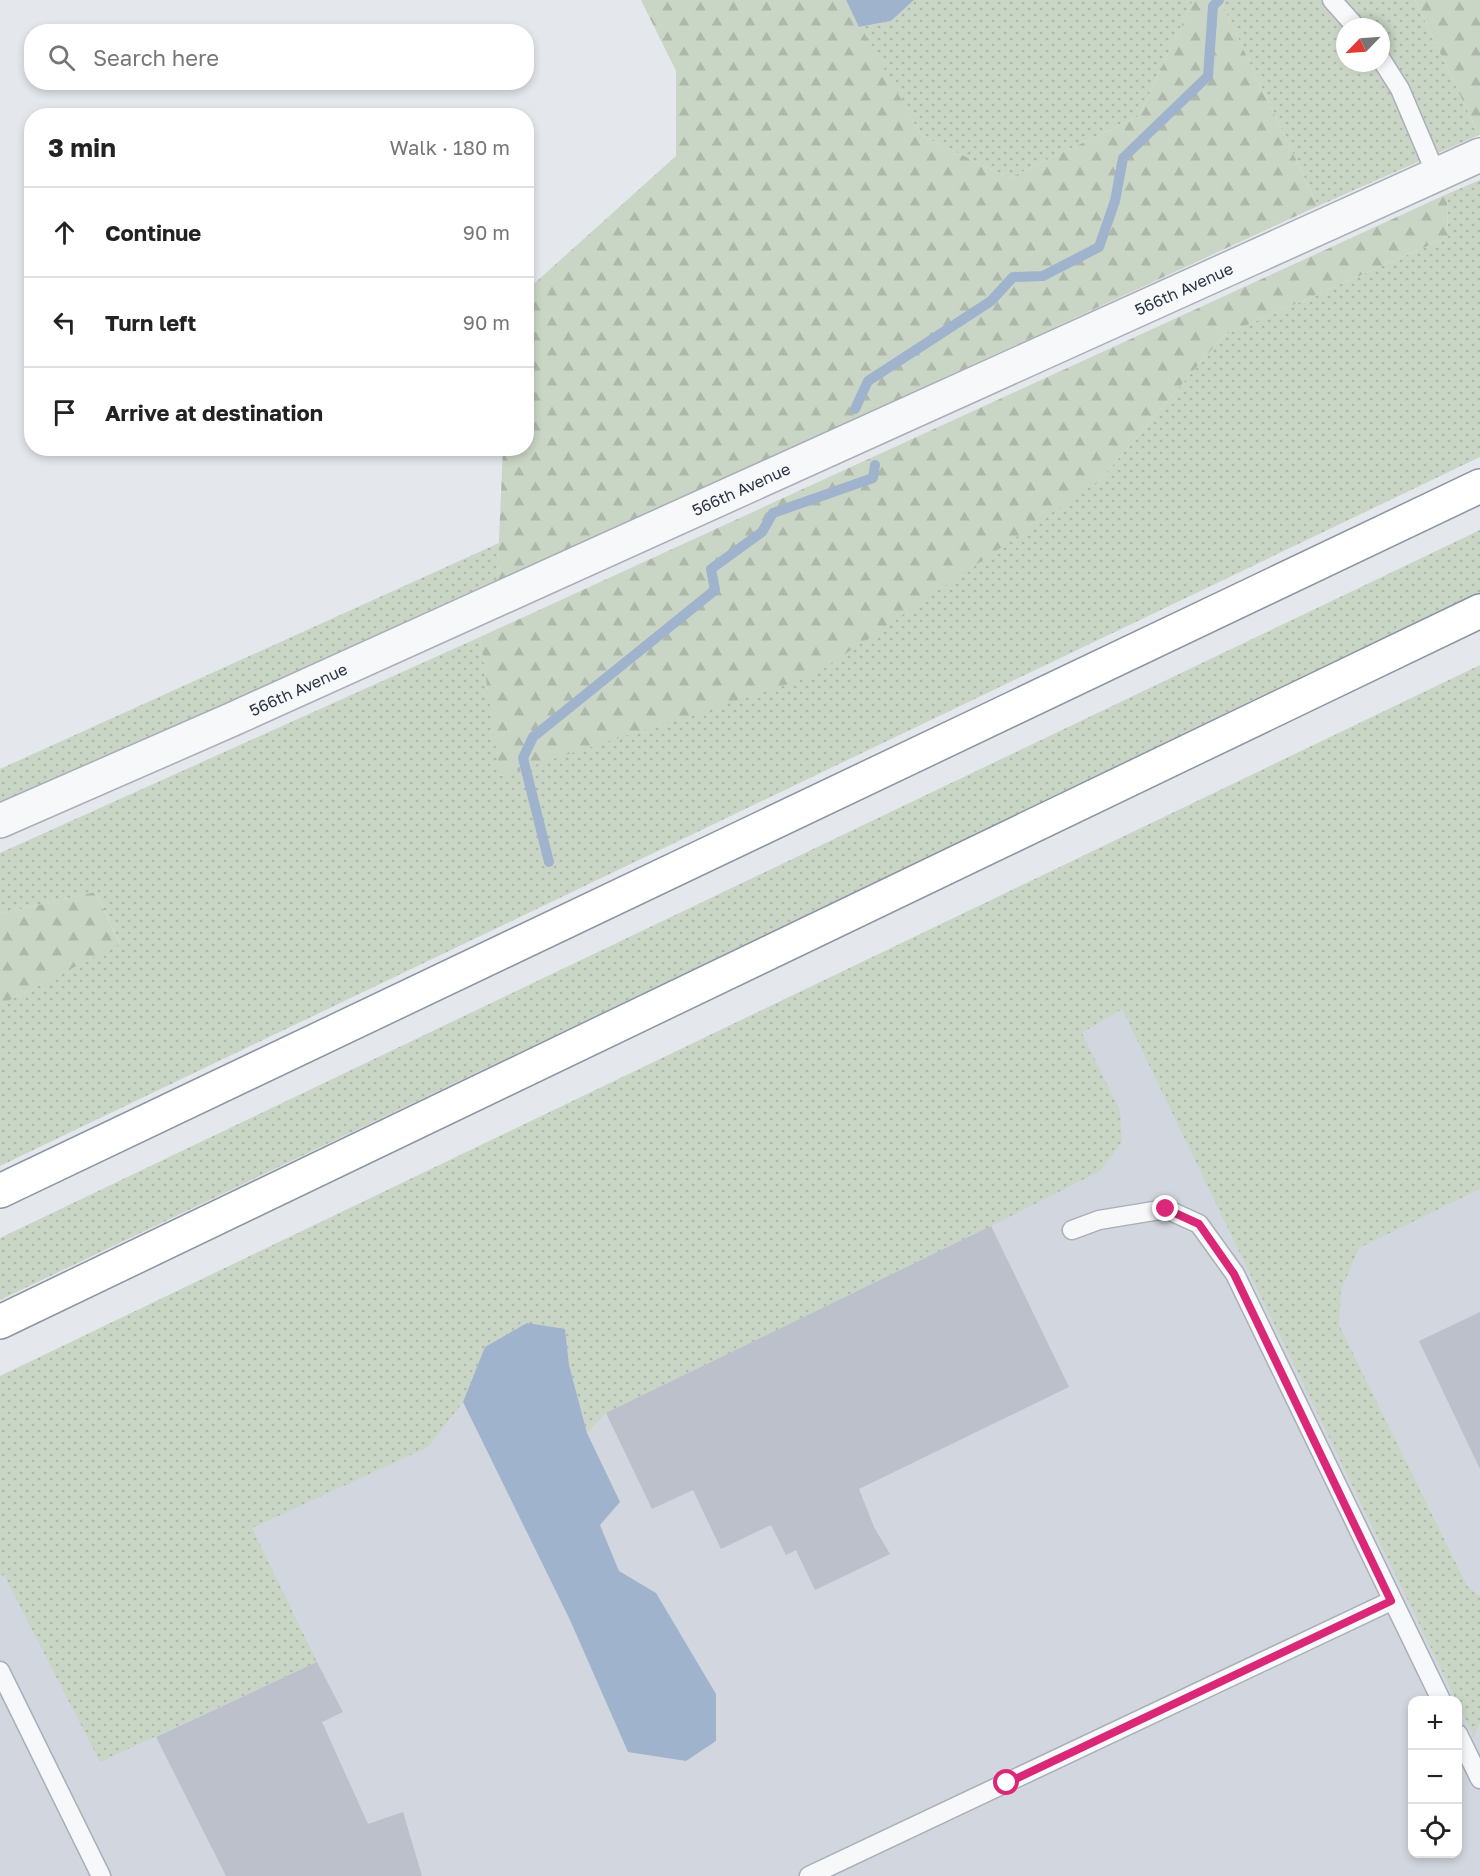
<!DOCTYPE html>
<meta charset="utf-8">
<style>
body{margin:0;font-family:"Golos Text",sans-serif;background:#f2f2f2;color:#222}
.controls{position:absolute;right:18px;bottom:18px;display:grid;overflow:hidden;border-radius:12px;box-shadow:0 3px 9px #0003}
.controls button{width:54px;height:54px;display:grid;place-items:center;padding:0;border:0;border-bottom:2px solid #e0e0e0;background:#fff;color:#222;font:30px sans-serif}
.compass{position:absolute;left:1336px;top:18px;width:54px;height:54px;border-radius:50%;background:#fff;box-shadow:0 3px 9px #0003;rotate:245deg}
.stop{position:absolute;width:18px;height:18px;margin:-14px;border:4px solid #db2777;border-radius:50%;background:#fff}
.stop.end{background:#db2777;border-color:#fff;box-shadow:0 2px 6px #0008}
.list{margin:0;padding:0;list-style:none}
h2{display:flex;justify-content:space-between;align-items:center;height:78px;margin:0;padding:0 24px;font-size:26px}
h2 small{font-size:20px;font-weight:400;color:#767676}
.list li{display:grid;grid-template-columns:39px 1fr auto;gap:18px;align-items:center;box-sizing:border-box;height:90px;padding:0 24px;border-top:2px solid #e0e0e0}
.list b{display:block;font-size:22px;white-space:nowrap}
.list em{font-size:20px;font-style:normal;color:#767676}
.icon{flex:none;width:33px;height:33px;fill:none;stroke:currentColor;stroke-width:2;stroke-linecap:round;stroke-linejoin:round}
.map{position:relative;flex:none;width:1480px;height:1876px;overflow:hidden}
.search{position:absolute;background:#fff;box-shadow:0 3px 9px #0003;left:24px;top:24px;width:510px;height:66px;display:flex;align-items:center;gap:15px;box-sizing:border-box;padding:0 21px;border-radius:24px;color:#767676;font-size:22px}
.panel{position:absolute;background:#fff;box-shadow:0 3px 9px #0003;left:24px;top:108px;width:510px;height:348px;border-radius:24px}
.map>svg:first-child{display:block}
.built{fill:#d2d6de;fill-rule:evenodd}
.grass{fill:url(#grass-dots);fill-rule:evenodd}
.forest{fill:url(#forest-firs)}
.water{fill:#9fb4cc}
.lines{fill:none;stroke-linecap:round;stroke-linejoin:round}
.stream{stroke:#9fb4cc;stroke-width:10}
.building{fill:#bbc0ca}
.lane-casing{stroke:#a9aeb7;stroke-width:21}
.street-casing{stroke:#a9aeb7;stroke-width:36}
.highway-casing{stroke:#8b94a3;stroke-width:36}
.lane{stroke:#f7f8fa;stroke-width:18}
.street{stroke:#f7f8fa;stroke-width:33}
.highway{stroke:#fff;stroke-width:33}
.route{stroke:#db2777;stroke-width:8}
.labels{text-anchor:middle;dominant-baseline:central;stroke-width:5;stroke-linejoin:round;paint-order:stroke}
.street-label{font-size:16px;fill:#2b3445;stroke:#f4f6f9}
</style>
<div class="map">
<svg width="1480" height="1876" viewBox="0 0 1480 1876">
<defs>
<pattern id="grass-dots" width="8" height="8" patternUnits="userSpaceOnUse" patternTransform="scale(1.5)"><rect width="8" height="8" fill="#c9d6c5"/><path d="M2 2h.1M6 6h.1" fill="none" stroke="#adb8ab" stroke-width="1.8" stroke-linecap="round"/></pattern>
<pattern id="forest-firs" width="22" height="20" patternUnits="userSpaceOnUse" patternTransform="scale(1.5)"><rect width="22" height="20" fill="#c9d6c5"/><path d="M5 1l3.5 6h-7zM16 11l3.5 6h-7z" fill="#adb8ab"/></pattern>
</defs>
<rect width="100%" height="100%" fill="#e4e7ec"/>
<path class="built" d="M1480,826V1876H0V1534ZM1412,1700H1458V1854H1412Z"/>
<path class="grass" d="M914,0H1193L1139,116L1009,178L921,135L859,27L891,21Z
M1220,0H1415L1479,135L1318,206ZM1345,27H1381V63H1345Z
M1480,180V457L0,1166V1005L120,943L95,892L0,914V853L480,637L501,776L1100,480L1224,335L1448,237L1447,194Z
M1480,530V594L0,1300V1238Z
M499,543L497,584L0,808V769Z
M1480,665V1189L1359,1248L1341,1290L1339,1325L1467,1586L1480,1597V1722L1474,1737L1122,1009L1082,1033L1120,1111L1122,1142L1100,1171L991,1226L606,1413L587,1433L569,1365L565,1330L485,1347L463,1402L428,1447L252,1528L317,1662L100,1762L4,1575L0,1576V1376Z"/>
<path class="forest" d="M641,0H846L921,135L1009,178L1139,116L1193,0H1220L1318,206L497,584L503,449L526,448L527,290L676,156V71Z
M1415,0H1480V134L1479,135Z
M1447,194L1448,237L1224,335L1100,480L813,676L500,776L480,637Z
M95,892L120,944L0,1005V914Z"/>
<path class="water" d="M846,0H914L891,21L859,27Z
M527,1323L565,1329L569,1365L587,1433L620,1502L600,1525L619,1571L656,1593L716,1694V1741L686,1761L628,1752L570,1620L463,1402L485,1347Z"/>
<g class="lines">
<path class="stream" d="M855,409L868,381L991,301L1013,277L1043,276L1099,247L1115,201L1123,158L1208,76L1213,6L1219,0
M549,862L523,758L533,737L715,590L711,569L762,532L773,513L873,478L875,465"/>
</g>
<path class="building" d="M991,1226L1069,1387L859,1489L874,1527L890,1554L815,1590L796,1550L786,1555L771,1525L721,1549L693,1490L652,1509L606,1413Z
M1480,1312V1469L1419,1341Z
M317,1662L343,1712L322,1722L368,1824L403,1812L422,1876H226L156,1737Z"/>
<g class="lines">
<g class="lane-casing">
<path id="lane" d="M1332,0L1356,27
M1381,59L1400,89L1436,174
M1072,1230L1099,1220L1166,1209L1199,1224L1235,1274L1441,1700
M0,1671L101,1876
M1458,1734L1480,1779
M809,1876L1391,1601"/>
</g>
<g class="street-casing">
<g id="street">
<path id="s1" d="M0,821L233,719L1480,155"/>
</g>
</g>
<g class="highway-casing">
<path id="highway" d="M0,1191L1480,486
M0,1322L1480,611"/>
</g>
<use href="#lane" class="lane"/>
<use href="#street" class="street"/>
<use href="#highway" class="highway"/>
</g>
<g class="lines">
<path class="route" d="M1007,1783L1391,1601L1234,1274L1199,1224L1166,1209"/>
</g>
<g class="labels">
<g class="street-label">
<text stroke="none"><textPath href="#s1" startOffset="1298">566th Avenue</textPath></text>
<text stroke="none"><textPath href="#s1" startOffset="812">566th Avenue</textPath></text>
<text stroke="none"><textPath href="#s1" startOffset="326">566th Avenue</textPath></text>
</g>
</g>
</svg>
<div class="controls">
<button>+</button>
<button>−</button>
<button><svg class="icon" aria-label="locate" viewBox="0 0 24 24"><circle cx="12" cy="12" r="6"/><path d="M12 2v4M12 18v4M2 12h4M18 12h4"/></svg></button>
</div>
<svg class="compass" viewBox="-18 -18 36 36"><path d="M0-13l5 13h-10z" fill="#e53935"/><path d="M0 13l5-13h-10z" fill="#767676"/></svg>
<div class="stop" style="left:1007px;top:1783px"></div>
<div class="stop end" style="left:1166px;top:1209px"></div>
<div class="search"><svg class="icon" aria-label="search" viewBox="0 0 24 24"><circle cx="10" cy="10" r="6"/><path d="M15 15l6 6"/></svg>Search here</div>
<section class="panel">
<h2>3 min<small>Walk · 180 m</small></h2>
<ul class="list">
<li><svg class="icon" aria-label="ahead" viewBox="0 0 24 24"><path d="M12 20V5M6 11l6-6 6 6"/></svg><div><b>Continue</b></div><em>90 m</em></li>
<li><svg class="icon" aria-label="left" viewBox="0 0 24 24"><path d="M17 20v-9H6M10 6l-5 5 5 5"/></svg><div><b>Turn left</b></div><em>90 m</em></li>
<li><svg class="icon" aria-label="arrive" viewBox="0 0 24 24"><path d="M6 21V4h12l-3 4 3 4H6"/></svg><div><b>Arrive at destination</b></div></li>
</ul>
</section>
</div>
